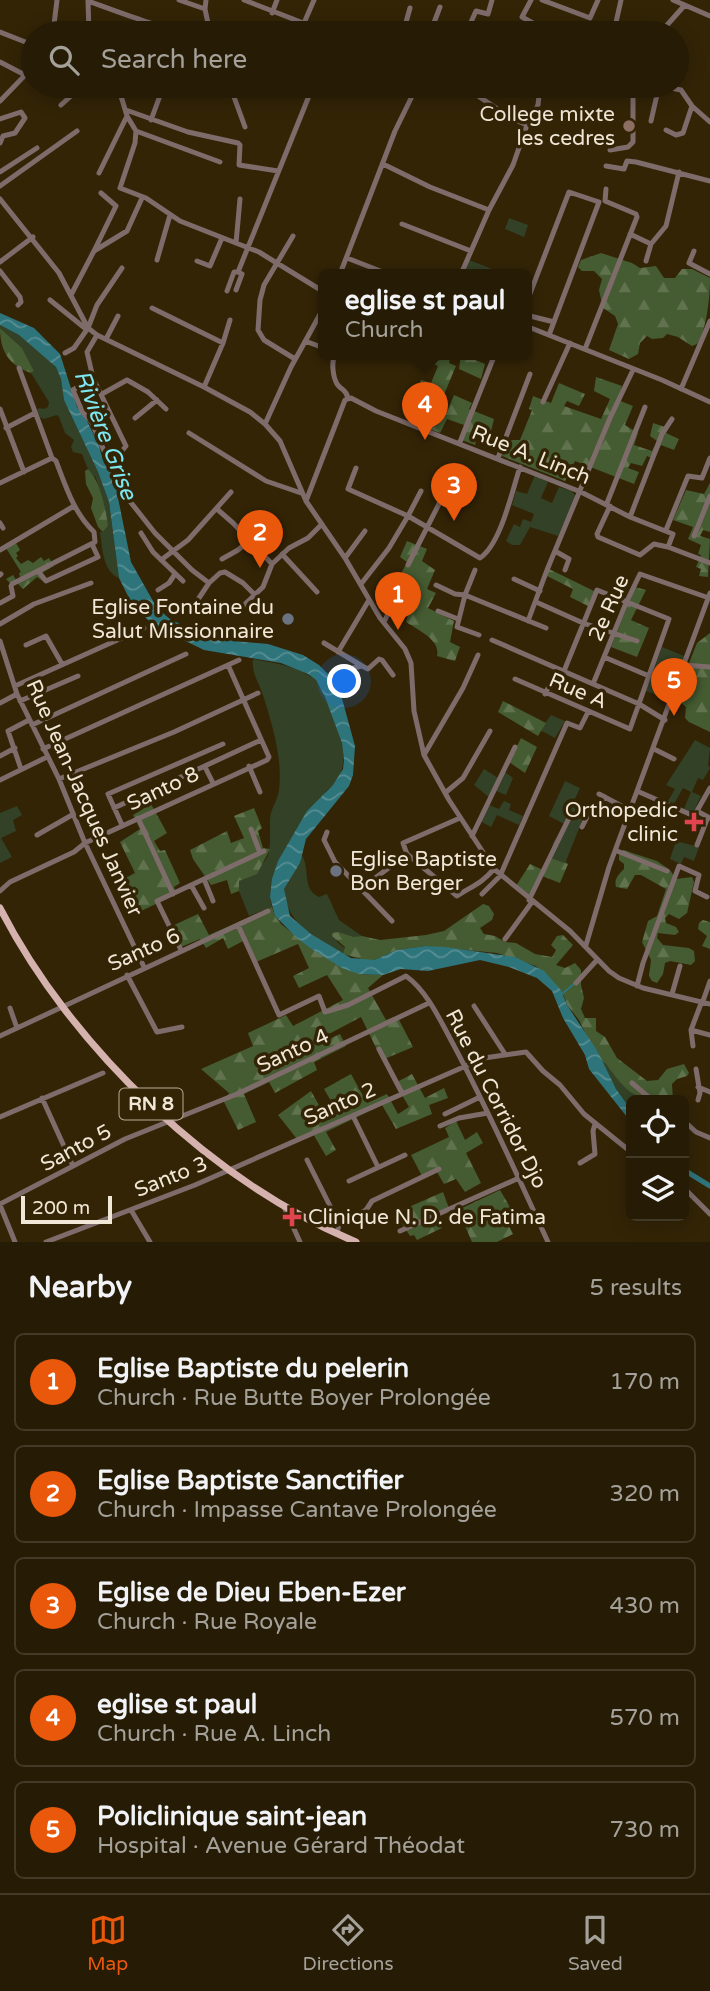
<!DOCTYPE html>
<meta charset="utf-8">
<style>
body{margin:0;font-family:"Varela Round",sans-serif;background:#322813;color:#f1f3f6}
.controls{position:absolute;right:21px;bottom:21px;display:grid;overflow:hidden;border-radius:10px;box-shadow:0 4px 18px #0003}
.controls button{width:63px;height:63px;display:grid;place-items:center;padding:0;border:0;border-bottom:2px solid #423926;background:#261b04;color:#f1f3f6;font:35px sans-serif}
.scale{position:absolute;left:21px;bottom:18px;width:91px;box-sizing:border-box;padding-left:7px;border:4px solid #f1e7d7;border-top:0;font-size:19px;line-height:24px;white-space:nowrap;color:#f1e7d7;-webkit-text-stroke:5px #332406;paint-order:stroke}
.you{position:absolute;left:345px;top:682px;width:24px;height:24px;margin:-18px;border:5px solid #fff;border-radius:50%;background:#1a73e8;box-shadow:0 0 0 10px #1a73e833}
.badge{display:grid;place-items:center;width:46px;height:46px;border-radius:50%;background:#ea580c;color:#fff;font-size:23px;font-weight:700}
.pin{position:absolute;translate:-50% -58px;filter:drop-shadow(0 2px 4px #0008)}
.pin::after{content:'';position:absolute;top:37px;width:24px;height:21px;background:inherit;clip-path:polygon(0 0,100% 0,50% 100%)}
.popup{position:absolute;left:318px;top:269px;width:214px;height:91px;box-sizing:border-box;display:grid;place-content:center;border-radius:10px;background:#261b04;filter:drop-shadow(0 2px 5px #0005);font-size:23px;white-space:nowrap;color:#a4a19a}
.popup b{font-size:26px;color:#f1f3f6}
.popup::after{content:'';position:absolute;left:50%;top:100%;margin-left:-14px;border:14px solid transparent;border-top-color:#261b04}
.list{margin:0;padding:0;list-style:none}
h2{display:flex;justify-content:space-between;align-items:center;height:91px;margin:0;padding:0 28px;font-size:30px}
h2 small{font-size:23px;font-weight:400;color:#a4a19a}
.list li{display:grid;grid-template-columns:46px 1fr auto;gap:21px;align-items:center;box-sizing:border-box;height:98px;margin:0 14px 14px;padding:0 14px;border:2px solid #423926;border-radius:10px}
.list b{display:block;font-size:26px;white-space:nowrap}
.list p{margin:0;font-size:23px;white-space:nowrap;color:#a4a19a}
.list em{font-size:23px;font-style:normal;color:#a4a19a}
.icon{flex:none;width:38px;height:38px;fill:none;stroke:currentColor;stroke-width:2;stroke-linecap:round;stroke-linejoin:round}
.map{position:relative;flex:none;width:710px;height:1242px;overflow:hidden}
.search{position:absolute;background:#261b04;box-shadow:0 4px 18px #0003;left:21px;right:21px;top:21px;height:77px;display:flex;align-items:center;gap:18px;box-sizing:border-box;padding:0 24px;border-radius:38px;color:#a4a19a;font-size:26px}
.sheet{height:651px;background:#261b04}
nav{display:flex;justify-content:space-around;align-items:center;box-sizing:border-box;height:98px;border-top:2px solid #423926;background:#261b04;font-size:19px;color:#a4a19a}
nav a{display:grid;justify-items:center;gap:4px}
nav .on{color:#ea580c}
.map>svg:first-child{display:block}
.green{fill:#334126}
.forest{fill:url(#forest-firs)}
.water{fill:url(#water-waves)}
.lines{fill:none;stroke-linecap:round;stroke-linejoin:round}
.stream{stroke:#2e747b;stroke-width:2}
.river{stroke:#2e747b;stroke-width:5}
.minor{stroke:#7e6c6b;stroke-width:5}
.major{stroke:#d6b2af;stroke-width:7}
.education-dot{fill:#8d6e63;stroke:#332406;stroke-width:2.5}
.worship-dot{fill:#6b7280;stroke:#332406;stroke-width:2.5}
.health-dot{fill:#e0444e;stroke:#332406;stroke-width:2.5}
.labels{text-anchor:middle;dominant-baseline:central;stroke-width:7;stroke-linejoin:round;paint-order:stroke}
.shield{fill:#332406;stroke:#b8ac98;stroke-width:2}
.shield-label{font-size:19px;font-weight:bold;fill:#f1e7d7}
.poi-label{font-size:21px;fill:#f1e7d7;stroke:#332406;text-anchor:end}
.street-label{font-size:21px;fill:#f1e7d7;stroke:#332406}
.water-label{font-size:23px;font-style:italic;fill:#7ce7f2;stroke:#332406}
</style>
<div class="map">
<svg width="710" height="1242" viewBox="0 0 710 1242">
<defs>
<pattern id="forest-firs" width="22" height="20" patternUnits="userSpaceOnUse" patternTransform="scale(1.75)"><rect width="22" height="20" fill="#455b31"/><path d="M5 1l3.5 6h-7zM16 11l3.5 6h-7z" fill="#60734e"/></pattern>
<pattern id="water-waves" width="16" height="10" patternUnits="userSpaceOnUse" patternTransform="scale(1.75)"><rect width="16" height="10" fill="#2e747b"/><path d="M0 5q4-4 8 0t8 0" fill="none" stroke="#578e93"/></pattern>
</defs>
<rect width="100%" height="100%" fill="#332406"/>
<path class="green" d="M509,218L528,225L524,237L505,229Z
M469,260L495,270L494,274H463Z
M0,325L19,335L56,366L61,379L64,400L98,472L109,502L119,578C103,572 102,547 100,532H103L108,526L96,478L88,469L82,454L73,452L71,447L74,440L65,433L59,417L57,415L44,419L40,417L37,410L39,408L44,409L48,407L49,402L31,373L34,371L22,348L0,328Z
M535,475L548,482L541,498L552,503L559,487L572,491L576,497L558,536L530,527L520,545H512L506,541L514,524L520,527L523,519L531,522L534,514L512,505L516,491L527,494Z
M662,647L684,656L669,700L646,691Z
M253,659C276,663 298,666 316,680C332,711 363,766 326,791L270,897L272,907L249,916L239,891V881C273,859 270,859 270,820C270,809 278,800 279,790C283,759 272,724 263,695C259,683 251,672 253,659Z
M551,715L565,721L555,738L540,730Z
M695,740L710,748L708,765L710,768L703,780L698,778L692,792L701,796L693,813L684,809L691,792L683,788L674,804L668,801L675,789L666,785Z
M484,769L498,778L490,798L474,785Z
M505,772L513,778L506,795L496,791Z
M565,781L580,788L575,799L588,806L566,861L568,864L551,858L553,843L564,824L549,816Z
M504,801L511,804L509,810L523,816L519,825L497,815L491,827L480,821L489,805L499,809Z
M17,806L22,815L13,820L16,831L1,838L12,857L0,863V813Z
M676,841L699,847L694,861L684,857L681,864L670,859Z
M301,854C311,867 301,889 319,897L327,894L339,920L362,936L357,938L336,932L337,942L346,949L343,954C316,937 286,925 284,889L300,863Z
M603,1060L627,1088L643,1100H631V1110L618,1093L601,1061Z"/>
<path class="forest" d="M601,253L632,263L640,268L656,266L664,278H675L682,269H692L710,278C710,296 707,330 697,344L692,346L678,337L667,334L663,338L652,339L647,336L640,343L638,354L629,359L609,350L618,324L615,316L603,308L599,290L602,279L594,271H582L578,267L581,260Z
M0,328L22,348L34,371L31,373C10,366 0,352 0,328Z
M427,354H451L449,363L456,366L438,409L446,414L454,395L472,403L469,409L494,419L490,435L479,431L475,445L459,439L464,425L447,419L440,433L424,427L429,410L413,404L421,380L431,383L438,366L425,360Z
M461,354H472L471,358L485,364L481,379L459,369Z
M596,377L622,386L618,400L633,406L625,425L638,433L634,445L652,451L657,441L650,436L653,423L668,428L666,433L679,439L674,450L661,445L654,459L647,456L642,466L631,463L628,468L639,472L634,484L575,461L565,481L502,456L508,440H520L532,410L529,409L533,396L551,403L559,383L585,394L579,406L567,401L564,406L601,419L610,399L594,391Z
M88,469C100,480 106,510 108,526L103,532L98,527L91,508L93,498L86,484L85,471Z
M710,483V532L703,530L700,536L710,539L708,577L699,576L701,569L696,567L701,555L698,554L701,545L688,539L693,527L673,520L686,490L704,494Z
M407,541L427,549L422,561L435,570L427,589L436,593L428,608L454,621L450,642L460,647L455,661L437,656C441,640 418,630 406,622L411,606L390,596L407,562L400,557Z
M16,543L20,550L16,553L18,556L16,558L21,564L28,560L33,563L41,557L44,561L49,558L54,566L43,572L44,582L37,577L23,589L17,583L13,586L6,579L13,575L16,580L20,577L19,573L21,572L6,548Z
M549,569L594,591L588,606L570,597L573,589L547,576Z
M635,587L646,590L631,620L649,628L637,657L611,647Z
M710,633V732L689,722L685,718L686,707L675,698L697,643Z
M503,701L546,723L538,736L498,712Z
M521,738L537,747L525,773L509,762Z
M151,804L167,833L154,841L160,851L165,850L180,883L174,887L177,894L139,912L122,880L135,873L120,842L140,829L133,815Z
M254,808L262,828L258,831L263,848L270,849L257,874L239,881V891L231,894L227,880L211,885L193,859L190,850L227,831L231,843L244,838L234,816Z
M623,850L657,861L670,870L676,879L692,877L694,882L687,913L679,919L669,914L665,918L666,923L676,927L679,932L675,935L658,933L657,938L663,945L689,948L694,951L695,961L691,965L670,961L665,963L663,974L657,983L652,981L649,976L651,960L642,942L648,921L657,916L666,889L641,875H635L627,889L616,887C614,879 618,875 624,869V864L619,860V855Z
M551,858L568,864L560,883L542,876L530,896L516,886L530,864L545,871Z
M483,904L489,906L494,914L492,920L480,928L484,934L495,936L505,942L516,943L535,954L552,957L556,950L551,945L557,936L563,935L573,945L556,965L565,968L575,963L581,970V985L584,998L581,1009L585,1018H596V1031L605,1037L617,1058L647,1081L658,1080L667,1069L684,1064L689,1073L687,1076L677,1079L672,1084L673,1100C641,1100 632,1099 612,1072C607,1066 607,1063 601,1061L598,1052L589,1041L579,1020L567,1005L564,996L536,966L497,953L425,946L397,950L374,960H365L343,954L345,947L332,936V933L338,932L354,937L362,936L380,940L426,935L444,931Z
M272,907L275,916L281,924L311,948L359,974L383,975L368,988L386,1020L397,1016L413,1047L382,1060L361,1017L327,1035L329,1039L340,1034L346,1046L314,1062L317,1070L275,1093L269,1082L244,1094L256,1122L238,1130L224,1102L229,1093L201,1069L253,1046L248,1033L286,1015L293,1026L343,1000L327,975L299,988L293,976L309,968L298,944L256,962L245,940L228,949L223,938L206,948L200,939L181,947L172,926L198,914L209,935Z
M703,920L710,922V949L702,946L707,936L698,929L699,923Z
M351,1074L367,1103L387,1094L398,1114L409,1107L395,1083L412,1074L425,1098L444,1088L448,1098L429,1105L432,1114L396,1129L382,1105L326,1132L336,1150L326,1156L312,1132L297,1139L278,1115L311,1091L324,1114L334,1106L324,1089Z
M456,1121L465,1140L477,1132L483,1143L466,1153L481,1183L465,1192L456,1179L444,1184L437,1172L423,1178L411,1155L449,1137L445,1128Z
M500,1190L517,1219L509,1226L513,1234L497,1242H472L458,1210Z
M443,1192L450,1211L436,1217L442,1228L417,1240L414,1235L410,1236L395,1213Z"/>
<path class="water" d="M0,313L34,328L60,354L77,407L85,417L98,443L104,463L114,478L131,562L157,608L171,620L205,634L233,641L268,644L303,655L319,665L338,684L355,746L353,775L349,786L306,839L300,863L284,889L290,916L311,934L351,958L374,960L397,950L425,946L445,947L515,957L544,971L561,990L567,1005L598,1052L616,1089L631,1110V1122L589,1069L585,1055L563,1018L552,991L537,978L509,967L480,960L428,971L401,969L383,975L359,974L342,968L310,948L296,937L275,916L270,897L272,879L278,861L307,811L333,785L343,769L344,760L342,743L325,697L316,680L308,674L281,663L204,650L153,625L132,604L119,578L109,502L98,472L64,400L61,379L56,367L19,335L0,325Z"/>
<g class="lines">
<path class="stream" d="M563,993L575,983"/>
<path class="river" d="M684,1170L710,1186"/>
<path class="minor" d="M179,0L205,9
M206,0L205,9L210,33
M244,0L329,33
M531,0L522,17L547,31
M542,0L590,18L598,0
M673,0L710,16
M88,1C121,13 154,26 189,33
M88,1L89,33
M272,13L277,0
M304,23L314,0
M603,24L615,27L621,0
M0,32L33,45
M53,33L57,0
M403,33L410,8
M430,33L440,7
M466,33L476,11L488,14L492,0
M660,33L684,6
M0,62L25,75
M118,86L127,116L136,131L135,143L120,188L146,198L180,221L259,252L324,292
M230,86L245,127
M463,86L511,118L527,125
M661,86L681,90L692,106L710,122
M0,101L33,67
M61,105L82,86
M126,110L188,132L238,143L240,145L239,165L278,171
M0,119L21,112L25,118L15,133L3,136L0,143
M151,120L161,93
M651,121L659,86
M666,130L676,135L683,133L692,106
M136,131L220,162
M610,150L628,147L633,142V86
M383,164L430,187L489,210
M606,166L624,169L627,161L636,162L710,181
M0,172L37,148
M99,173L127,116
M0,186L77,131
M0,199L59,273L88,328L97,335L204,387L250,412L265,424L280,441L306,501L345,558L380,618L405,649L411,663L414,711L424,755L449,800L494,869L570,931L609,971L619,978L643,988L710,1004
M402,224L471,251
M630,234L651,244L666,226L679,172
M293,236L264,285L260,300L258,330L264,340L295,359
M236,243L240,199
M94,251L116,206L101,193
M694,251L689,263L710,274
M347,258L388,274
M157,260L170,215
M197,261L210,266L222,238
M646,261L651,244
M0,262L33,237
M0,271L20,297L21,302L18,305
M340,274L395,131L417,86
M461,274L489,210L513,165L527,125L538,105L540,86
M236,290L242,274L238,272
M227,291L234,272H238L313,86
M71,295L94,251L127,231L142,198
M50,300L86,329
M526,304L569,192L599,202L549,335
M152,308L223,343
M526,315L554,322
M526,326L662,380L710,402
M97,335L87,352L93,378L126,446L117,457L109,461
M106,339L118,316
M305,341L324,348
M585,349L637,217L636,214L605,201L606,189
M65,353L74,348L88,328L97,305L122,268
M335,354C331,362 333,377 337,384C342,391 346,389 348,398
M93,378L73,390L82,411L92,423L121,490L155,533L192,570L209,583L220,573L225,572L243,583L255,595
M204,387L223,343L230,320
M681,389L710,321
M102,394L127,380L148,392L166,409
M543,402L570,343
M0,409L24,472
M135,418L157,400
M265,424L291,367L324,307
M6,428L35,413
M189,433L266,481L301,493
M460,442L495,354
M498,458L530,374
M356,468L348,489L408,516L421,491
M0,483L52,458
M306,501L345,400L351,398L376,411L581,492L630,517L673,534L668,547L710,563
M607,503L645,407
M610,506L597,534L598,537L640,555L654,544L668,547
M217,509L233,523L272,564
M630,517L662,434L672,419
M0,523L3,528
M666,530L688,476L702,478L710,458
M141,533L153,552L183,581
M694,536L710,496
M0,550L74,506
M555,551L569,559L565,570
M282,554L317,592
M345,558L365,531
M222,559L238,550L250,540
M161,560L188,540L231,492
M408,565L442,498
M475,570L465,595L546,628
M38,571L46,581L98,557L92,544
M0,575L1,574
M514,579L540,591
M361,584L389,548L408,516L480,558C501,544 512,491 520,467
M436,585L455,594L465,595L457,627L479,635
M158,590L169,583L175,574
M536,602L583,623L637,641
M0,603L13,596L11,586L12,584L95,542L94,532C74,513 66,487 56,461L52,458L19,368
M243,606L263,587L272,564L289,548L308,538L322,524
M193,607L209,583
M438,611L458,619
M528,621L547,570L610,418L633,370
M384,622L403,583
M0,624L34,604L91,583
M492,640L639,704L665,720
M0,641L17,694L59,779L85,843L144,967
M324,643L362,666
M26,645L46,636L62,664
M338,652L369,600
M604,657L649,676
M684,665L710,667
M353,668L362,666L368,669L379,659L382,660L393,675
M515,679L630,729L669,619L597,590L564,671
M593,684L626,603L640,574L709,598
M15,686L144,628
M545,694L558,669
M20,701L78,676
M0,703L17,694
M32,725L186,654
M43,749L239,660
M654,749L674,759
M424,755L463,688L478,655
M0,756L15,748
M249,766L260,792
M205,767L213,783
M21,769L8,731L29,720
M59,779L174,732L258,693
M0,780L47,757
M637,791L694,816L697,811L710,818
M445,793L463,778L490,731
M599,794L631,811
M114,808L261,740
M697,811L710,788
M138,818L173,894
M460,818L403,843L407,854L457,896C472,886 481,884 494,869
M122,825L108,794L223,744
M582,827L588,815L605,797
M251,829L260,853
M327,832L324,840L335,862L392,921
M37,835L72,815
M472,836L515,747
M697,845L708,817
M617,851L667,871
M204,879L213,901
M191,885L204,908
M362,888L407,854
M0,891L10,882L74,852L85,843L267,760L269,757L228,665
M482,894L500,876L567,723L580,728L588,712
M529,900L570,816
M238,925L279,1015L319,996L325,1012L348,1005L406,976C427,991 440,1020 452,1042C487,1107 517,1175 548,1242
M505,939L532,902
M586,945L609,867L710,593
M181,950L157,901L264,851
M127,975L157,1032L182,1027
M576,983L597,960
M637,986L643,963L679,866L699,875L695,891L707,897
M672,994L680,966
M702,1001L691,1030L710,1035
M703,1001L710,981
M474,1006L505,1054
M10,1008L17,1028
M691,1030L693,1046
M0,1036L268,911
M379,1049L402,1093
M696,1069L700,1093L698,1100
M632,1083L652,1100
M698,1087L710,1092
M42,1098L73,1166
M445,1114L480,1097
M353,1116L378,1167
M0,1117L103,1073
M684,1121L696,1132L710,1138
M440,1126L459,1118L488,1113
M307,1160L339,1224
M580,1163L595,1154L593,1131L595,1124
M349,1181L405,1155
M684,1188L710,1214
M0,1204L125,1139L237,1094L429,1003
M0,1205L15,1242
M284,1207L300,1242
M131,1210L150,1242
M400,1231L519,1178
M337,1234L339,1224L366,1210L372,1201L439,1169
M46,1242L195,1185L484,1058L526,1052L543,1071L560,1085L584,1114L631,1152"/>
<path class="major" d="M0,908C71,1047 212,1182 356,1242"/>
</g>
<circle class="education-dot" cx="629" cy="126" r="7"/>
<g class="worship-dot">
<circle cx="288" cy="619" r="7"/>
<circle cx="336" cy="871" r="7"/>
</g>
<g class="health-dot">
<path d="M690.5 811.5h7v7h7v7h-7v7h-7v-7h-7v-7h7z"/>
<path d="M288.5 1206.5h7v7h7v7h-7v7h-7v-7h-7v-7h7z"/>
</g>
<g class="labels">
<rect class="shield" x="119.5" y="1088.5" width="63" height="31" rx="5"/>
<g class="shield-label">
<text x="151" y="1104">RN 8</text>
</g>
<g class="poi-label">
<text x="615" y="114">College mixte<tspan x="615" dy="24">les cedres</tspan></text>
<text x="274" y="607">Eglise Fontaine du<tspan x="274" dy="24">Salut Missionnaire</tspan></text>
<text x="678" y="810">Orthopedic<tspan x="678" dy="24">clinic</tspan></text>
<text x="350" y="859" text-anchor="start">Eglise Baptiste<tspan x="350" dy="24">Bon Berger</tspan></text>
<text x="308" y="1217" text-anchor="start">Clinique N. D. de Fatima</text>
</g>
<g class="street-label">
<text transform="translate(531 455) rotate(22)">Rue A. Linch</text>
<text transform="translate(609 608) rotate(-66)">2e Rue</text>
<text transform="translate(578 691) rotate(23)">Rue A</text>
<text transform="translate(163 789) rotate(-25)">Santo 8</text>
<text transform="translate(84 798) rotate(66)">Rue Jean-Jacques Janvier</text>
<text transform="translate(144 950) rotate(-24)">Santo 6</text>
<text transform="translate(293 1051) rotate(-25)">Santo 4</text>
<text transform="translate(496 1099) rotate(63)">Rue du Corridor Djo</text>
<text transform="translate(340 1104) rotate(-24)">Santo 2</text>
<text transform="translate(76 1148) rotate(-28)">Santo 5</text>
<text transform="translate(171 1177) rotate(-22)">Santo 3</text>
</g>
<g class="water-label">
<text transform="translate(105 435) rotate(69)">Rivière Grise</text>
</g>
</g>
</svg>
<div class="controls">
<button><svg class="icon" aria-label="locate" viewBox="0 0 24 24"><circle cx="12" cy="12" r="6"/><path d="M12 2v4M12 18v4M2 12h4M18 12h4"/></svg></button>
<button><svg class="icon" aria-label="layers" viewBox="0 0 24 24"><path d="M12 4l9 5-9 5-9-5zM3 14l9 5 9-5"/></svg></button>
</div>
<div class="scale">200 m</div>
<div class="you"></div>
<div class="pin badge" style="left:398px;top:630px">1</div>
<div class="pin badge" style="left:260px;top:568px">2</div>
<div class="pin badge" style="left:454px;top:521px">3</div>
<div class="pin badge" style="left:425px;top:440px">4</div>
<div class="popup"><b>eglise st paul</b>Church</div>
<div class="pin badge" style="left:674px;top:716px">5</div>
<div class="search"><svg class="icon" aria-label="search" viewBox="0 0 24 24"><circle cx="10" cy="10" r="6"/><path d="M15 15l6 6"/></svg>Search here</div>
</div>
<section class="sheet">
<h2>Nearby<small>5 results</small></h2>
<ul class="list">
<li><span class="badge">1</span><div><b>Eglise Baptiste du pelerin</b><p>Church · Rue Butte Boyer Prolongée</p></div><em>170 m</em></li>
<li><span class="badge">2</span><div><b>Eglise Baptiste Sanctifier</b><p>Church · Impasse Cantave Prolongée</p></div><em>320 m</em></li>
<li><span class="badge">3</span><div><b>Eglise de Dieu Eben-Ezer</b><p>Church · Rue Royale</p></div><em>430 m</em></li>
<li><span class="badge">4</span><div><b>eglise st paul</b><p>Church · Rue A. Linch</p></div><em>570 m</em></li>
<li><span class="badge">5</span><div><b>Policlinique saint-jean</b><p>Hospital · Avenue Gérard Théodat</p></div><em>730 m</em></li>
</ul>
</section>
<nav>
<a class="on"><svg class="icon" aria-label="map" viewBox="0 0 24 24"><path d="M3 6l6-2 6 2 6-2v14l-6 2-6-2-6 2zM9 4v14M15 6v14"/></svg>Map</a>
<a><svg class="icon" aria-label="directions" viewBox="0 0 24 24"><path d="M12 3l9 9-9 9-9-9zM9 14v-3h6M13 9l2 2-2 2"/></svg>Directions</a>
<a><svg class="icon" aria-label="saved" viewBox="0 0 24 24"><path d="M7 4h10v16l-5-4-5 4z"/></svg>Saved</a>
</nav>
